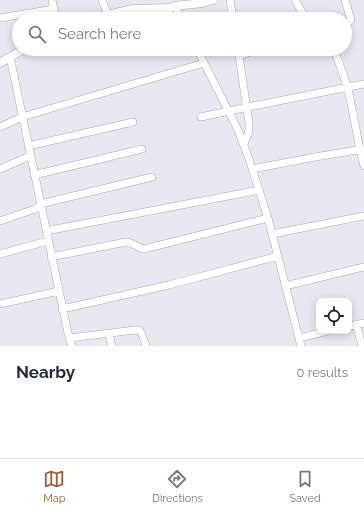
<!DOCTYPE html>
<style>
body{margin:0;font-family:Raleway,sans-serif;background:#f6f6f7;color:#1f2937}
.controls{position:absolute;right:12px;bottom:12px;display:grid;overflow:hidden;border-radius:8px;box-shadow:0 2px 10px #0003}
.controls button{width:36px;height:36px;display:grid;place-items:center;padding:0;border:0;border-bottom:1px solid #e0e1e3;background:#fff;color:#1f2937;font:20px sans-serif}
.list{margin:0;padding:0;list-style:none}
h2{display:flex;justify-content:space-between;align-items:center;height:52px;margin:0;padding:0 16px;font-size:17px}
h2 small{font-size:13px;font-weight:400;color:#747a83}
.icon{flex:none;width:22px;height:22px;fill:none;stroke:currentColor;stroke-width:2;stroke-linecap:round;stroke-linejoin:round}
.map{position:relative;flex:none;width:364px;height:346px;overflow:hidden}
.search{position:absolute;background:#fff;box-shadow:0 2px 10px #0003;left:12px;right:12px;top:12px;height:44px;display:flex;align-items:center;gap:10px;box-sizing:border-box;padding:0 14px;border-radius:22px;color:#747a83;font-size:15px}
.sheet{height:112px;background:#fff}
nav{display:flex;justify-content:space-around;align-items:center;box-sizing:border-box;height:56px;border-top:1px solid #e0e1e3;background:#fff;font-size:11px;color:#747a83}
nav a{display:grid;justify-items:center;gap:2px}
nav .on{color:#a35e30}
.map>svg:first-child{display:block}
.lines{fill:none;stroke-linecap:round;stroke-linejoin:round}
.minor-casing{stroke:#a8a9b2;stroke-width:8}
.major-casing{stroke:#a8a9b2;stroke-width:9}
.minor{stroke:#fff;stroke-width:7}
.major{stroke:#fff;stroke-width:8}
</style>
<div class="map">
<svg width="364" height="346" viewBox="0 0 364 346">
<rect width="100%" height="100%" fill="#e7e8f2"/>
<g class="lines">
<g class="minor-casing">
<path id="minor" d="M52,0L56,19
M102,0L108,15
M230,0L233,19
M295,0L306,19
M345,0L351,20L345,25
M175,6L181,19
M0,18L54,9
M197,49L238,130L249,159L268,218L301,346
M238,49L249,123V131L244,144
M334,49L348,88L360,150L364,166
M239,56L259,49
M10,57L68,333L72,346
M201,117L248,107L364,84
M0,127L22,117L204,63
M28,146L133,122
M0,169L30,156
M252,169L315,157L364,149
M34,175L142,149
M40,204L152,177
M0,221L41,207
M46,231L259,190
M272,234L364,216
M0,254L48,241
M51,257L126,242C133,242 137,248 144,249L268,218
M285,286L364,267
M0,304L59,291
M62,309L169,285L278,256
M356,324L362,346
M349,326L364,323
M109,334L112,346
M69,338L135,330H139L142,334L146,346
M299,338L328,331"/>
</g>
<g class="major-casing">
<path id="major" d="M90,19L133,9L170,8L175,6L202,3L213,0
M0,63L24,49"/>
</g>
<use href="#minor" class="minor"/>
<use href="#major" class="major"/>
</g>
</svg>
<div class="controls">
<button><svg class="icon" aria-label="locate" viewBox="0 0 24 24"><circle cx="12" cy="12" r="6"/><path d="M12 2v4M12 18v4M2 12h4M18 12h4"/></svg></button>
</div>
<div class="search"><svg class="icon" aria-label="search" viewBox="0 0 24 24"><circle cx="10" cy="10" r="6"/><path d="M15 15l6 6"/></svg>Search here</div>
</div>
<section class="sheet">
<h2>Nearby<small>0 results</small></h2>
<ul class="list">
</ul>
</section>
<nav>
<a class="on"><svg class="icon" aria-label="map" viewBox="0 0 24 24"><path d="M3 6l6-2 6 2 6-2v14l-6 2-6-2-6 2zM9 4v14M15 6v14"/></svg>Map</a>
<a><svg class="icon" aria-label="directions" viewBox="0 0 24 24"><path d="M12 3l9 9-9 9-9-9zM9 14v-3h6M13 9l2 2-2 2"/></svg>Directions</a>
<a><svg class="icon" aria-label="saved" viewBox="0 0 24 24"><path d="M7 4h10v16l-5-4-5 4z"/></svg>Saved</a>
</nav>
